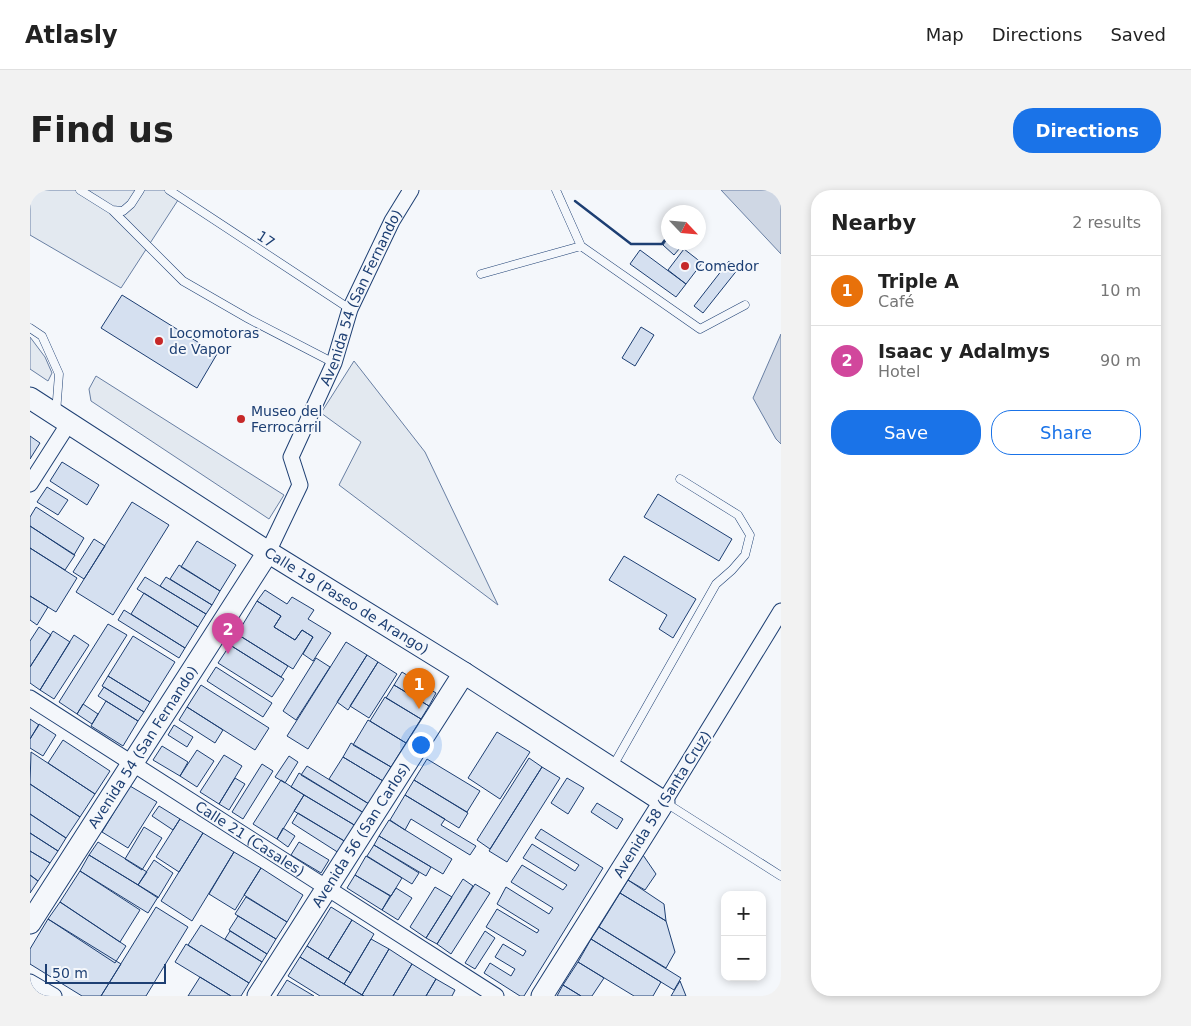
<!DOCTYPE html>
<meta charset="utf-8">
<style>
body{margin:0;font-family:"DejaVu Sans",sans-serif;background:#f2f2f2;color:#222}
.controls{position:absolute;right:15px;bottom:15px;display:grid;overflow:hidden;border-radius:10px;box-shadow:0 2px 8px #0003}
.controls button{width:45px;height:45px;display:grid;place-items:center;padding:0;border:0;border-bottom:1px solid #e0e0e0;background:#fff;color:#222;font:25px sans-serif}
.compass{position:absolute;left:631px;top:15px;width:45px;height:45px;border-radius:50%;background:#fff;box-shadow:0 2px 8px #0003;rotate:116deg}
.scale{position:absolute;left:15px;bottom:12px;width:121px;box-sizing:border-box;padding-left:5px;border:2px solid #1d3f73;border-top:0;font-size:14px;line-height:18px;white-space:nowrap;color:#1d3f73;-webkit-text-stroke:4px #f4f7fb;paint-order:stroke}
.you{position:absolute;left:390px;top:554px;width:18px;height:18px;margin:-12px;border:4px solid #fff;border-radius:50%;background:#1a73e8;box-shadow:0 0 0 8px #1a73e833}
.badge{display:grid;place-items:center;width:32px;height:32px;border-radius:50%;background:#1a73e8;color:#fff;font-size:16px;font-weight:700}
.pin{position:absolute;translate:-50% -41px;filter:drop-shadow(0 1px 2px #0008)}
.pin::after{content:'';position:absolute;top:26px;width:18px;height:15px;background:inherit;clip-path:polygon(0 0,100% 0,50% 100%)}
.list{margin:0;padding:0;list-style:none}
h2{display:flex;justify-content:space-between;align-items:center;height:65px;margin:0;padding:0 20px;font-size:21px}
h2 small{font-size:16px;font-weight:400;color:#767676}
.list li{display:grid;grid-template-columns:32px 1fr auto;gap:15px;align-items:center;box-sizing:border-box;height:70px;padding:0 20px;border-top:1px solid #e0e0e0}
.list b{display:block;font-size:19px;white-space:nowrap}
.list p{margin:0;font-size:16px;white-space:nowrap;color:#767676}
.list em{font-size:16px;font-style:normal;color:#767676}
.actions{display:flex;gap:10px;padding:15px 20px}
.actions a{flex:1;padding:11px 0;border:1px solid #1a73e8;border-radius:20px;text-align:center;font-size:18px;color:#1a73e8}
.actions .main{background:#1a73e8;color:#fff}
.map{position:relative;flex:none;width:751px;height:806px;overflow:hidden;border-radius:20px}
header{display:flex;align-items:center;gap:30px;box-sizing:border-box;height:70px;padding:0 25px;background:#fff;border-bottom:1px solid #e0e0e0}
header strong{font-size:24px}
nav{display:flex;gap:28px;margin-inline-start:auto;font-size:18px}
.intro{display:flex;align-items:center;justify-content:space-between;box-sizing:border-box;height:120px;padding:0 30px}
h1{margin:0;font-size:35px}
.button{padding:12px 22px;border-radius:20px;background:#1a73e8;color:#fff;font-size:18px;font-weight:700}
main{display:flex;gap:30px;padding:0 30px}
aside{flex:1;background:#fff;border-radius:20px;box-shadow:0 2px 8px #0003}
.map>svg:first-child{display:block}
.green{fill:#e3e9f0;stroke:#687fa3}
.water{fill:#cfd7e4;stroke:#687fa3}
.building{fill:#d5e0f0;stroke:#1d3f73}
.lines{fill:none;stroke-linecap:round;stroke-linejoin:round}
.lane-casing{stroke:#1d3f73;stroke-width:9}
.street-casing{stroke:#1d3f73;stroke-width:17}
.secondary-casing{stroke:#1d3f73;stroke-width:23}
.lane{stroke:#f4f7fb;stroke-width:8}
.street{stroke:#f4f7fb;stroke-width:15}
.secondary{stroke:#f4f7fb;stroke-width:21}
.wall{stroke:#1d3f73;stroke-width:2.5}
.poi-dot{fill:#c62828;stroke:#f4f7fb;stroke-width:2}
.labels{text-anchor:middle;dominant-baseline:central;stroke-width:4;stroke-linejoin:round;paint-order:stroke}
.street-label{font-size:14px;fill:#1d3f73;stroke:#f4f7fb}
.poi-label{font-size:14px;fill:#1d3f73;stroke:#f4f7fb;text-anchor:start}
</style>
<header>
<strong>Atlasly</strong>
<nav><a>Map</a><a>Directions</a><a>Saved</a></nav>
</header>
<div class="intro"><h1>Find us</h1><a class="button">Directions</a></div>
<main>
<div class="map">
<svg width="751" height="806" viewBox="0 0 751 806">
<rect width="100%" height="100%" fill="#f4f7fb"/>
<path class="green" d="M0,0H139L150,7L91,98L0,45Z
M0,147L15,167L22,183L18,191L0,179Z
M324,171L395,262L468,415L309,295L331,252L291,223Z
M66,186L254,305L239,329L61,211L59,199Z"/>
<path class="water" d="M691,0H751V64Z
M751,144V254L746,249L723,208Z"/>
<path class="building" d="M638,48V52H655L644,65L633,55Z
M654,59L672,73L656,94L638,80Z
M610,60L656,94L646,107L600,74Z
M699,71L708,79L673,123L664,116Z
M92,105L187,164L167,198L71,138Z
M611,137L624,145L605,176L592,168Z
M0,246L10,253L0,269Z
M32,272L69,295L57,315L20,291Z
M17,297L38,310L28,325L7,312Z
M628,304L702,349L689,371L614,327Z
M102,312L139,335L83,425L46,402Z
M6,317L54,348L44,365L0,336V327Z
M0,336L45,365L35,380L0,358Z
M64,349L75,356L54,389L43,382Z
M167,351L206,375L190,401L151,377Z
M0,358L47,388L26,422L0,406Z
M594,366L666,409L643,448L629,439L637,425L579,390Z
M149,375L190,401L182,415L140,389Z
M115,387L176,424L168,437L107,399Z
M136,387L182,415L176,424L130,396Z
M235,400L257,414L262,407L284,420L278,429L301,443L283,471L273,464L283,447L272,440L265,450L244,437L251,426L227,411Z
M114,403L168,437L155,458L101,424Z
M0,406L18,417L7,435L0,430Z
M227,411L251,426L244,437L265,450L272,440L283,447L263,479L207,444Z
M94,420L155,458L149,468L88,430Z
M78,434L97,445L47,524L29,512Z
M9,437L21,445L0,477V451Z
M23,441L40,452L10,500L0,493V477Z
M207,444L258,476L251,487L200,455Z
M44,445L59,455L24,509L10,500Z
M103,446L145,472L120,512L78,486Z
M316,452L337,465L278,559L257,546Z
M200,455L254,489L242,507L188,473Z
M337,465L348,472L318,520L307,512Z
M286,468L300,477L266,530L253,521Z
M348,472L367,484L339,528L320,516Z
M186,477L242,513L233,527L177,491Z
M372,482L406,503L399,516L364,495Z
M78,486L120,512L114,522L72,496Z
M171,495L239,538L225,560L157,517Z
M364,495L399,516L391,529L356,508Z
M74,497L114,522L108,531L68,506Z
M355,507L391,529L376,553L340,531Z
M76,511L108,531L93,556L61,536Z
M53,514L68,524L62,534L47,524Z
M157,517L193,540L185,553L149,530Z
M0,529L9,535L0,549Z
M338,530L376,553L361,577L323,555Z
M9,534L26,545L13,566L0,558V549Z
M144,535L163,547L157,557L138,545Z
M467,542L500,562L470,609L438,588Z
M33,550L80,581L65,604L18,573Z
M321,553L361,577L353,591L313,567Z
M132,556L158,572L150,586L123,570Z
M167,560L184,571L167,597L150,586Z
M1,562L65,604L50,627L0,594Z
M194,565L212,576L189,614L170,602Z
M259,566L268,572L255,593L245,587Z
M313,567L353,591L339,614L299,589Z
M499,568L512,577L460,659L447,650Z
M397,569L450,601L437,622L384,590Z
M232,574L243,581L213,629L202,622Z
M277,576L339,614L334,623L271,585Z
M512,577L530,588L477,672L459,661Z
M269,583L334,623L326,636L261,597Z
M205,588L215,594L199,620L189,614Z
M537,588L554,598L538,624L521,613Z
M251,590L274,605L247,649L223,634Z
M384,590L438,623L429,638L375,605Z
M0,594L50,627L36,648L0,624Z
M100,596L127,612L98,658L72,642Z
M274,605L326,636L316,652L264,621Z
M375,605L415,629L411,635L446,656L440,665L381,629L375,640L360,630Z
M567,613L593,629L587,639L561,622Z
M129,616L150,629L143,640L122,626Z
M268,623L316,652L309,663L262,633Z
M0,624L36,648L28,661L0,643Z
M150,629L173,643L149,682L126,667Z
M359,630L422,669L413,684L349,646Z
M114,637L132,648L112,680L95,669Z
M253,638L265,646L258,657L247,649Z
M511,639L573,678L494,806H490L454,783L460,773L481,786L485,779L465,767L473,754L493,766L496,761L456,737L467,719L507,743L509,740L467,714L476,697L519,724L523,718L481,692L492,675L533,700L537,695L493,668L502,654L545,681L549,675L505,648Z
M0,643L28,661L20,673L0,661Z
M173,643L204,662L162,731L131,711Z
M349,646L401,677L396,686L344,655Z
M68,652L117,682L108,695L59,665Z
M269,652L299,670L291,683L261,665Z
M344,655L389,683L382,694L337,666Z
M0,661L20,673L8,691L0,685Z
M204,662L231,678L205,720L179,704Z
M59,665L128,707L118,723L50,681Z
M613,665L626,684L615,700L598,690Z
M336,666L372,688L361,706L325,685Z
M124,670L143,683L128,708L108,695Z
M231,678L273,705L257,732L214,705Z
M50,681L110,720L90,752L30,712Z
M0,685L8,691L0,703Z
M325,685L360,706L352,720L317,698Z
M433,689L443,696L407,754L396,748Z
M598,690L634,714L636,731L590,703Z
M445,694L460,703L421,764L407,754Z
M405,697L422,707L396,748L380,737Z
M366,698L382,708L368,730L352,720Z
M590,703L636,731L645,762L636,778L569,737Z
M216,707L257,732L246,749L205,724Z
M30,712L96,756L85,773L18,729Z
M126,717L158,737L116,806H71Z
M301,717L322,730L298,769L277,756Z
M208,726L246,749L237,764L199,740Z
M18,729L91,774L71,806H52L0,774V759Z
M322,730L344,744L321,783L298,769Z
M171,735L232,772L219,793L158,755Z
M569,737L651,788L644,800L561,749Z
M200,741L237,764L232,772L195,749Z
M455,741L465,748L445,779L435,773Z
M341,749L359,759L332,805L314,794Z
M561,749L631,792L623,806H604L548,772Z
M156,754L219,793L211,806H201L145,772Z
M277,756L321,783L314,794L270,767Z
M359,759L382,774L363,806H334L332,805Z
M270,767L314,794L334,806H290L258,786Z
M548,772L574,788L562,806H551L533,795Z
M382,774L406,789L396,806H363Z
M170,787L201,806H158Z
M406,789L425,800L422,806H396Z
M257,790L284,806H247Z
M650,791L656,806H641Z
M533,795L551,806H527Z"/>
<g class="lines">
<g class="lane-casing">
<path id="lane" d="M50,0L82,20L93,21L101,14L110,0
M139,0L320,119
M526,0L551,56L670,139L715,115
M82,20L153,91L219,129L304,173
M451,84L551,56
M0,138L12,146L29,184L26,223
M583,576L686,394L702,380L715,365L720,345L708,325L650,289
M636,613L751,686"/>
</g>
<g class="street-casing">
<g id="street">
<path d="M0,294L39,233"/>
<path id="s1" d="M238,362L270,295L261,267L304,173L320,119L362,31L381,0"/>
<path id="s2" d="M0,508L466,806"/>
<path d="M634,612L751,421"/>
<path d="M0,792L24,806"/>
</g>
</g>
<g class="secondary-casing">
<g id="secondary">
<path id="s3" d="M0,208L238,362L434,483L634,612L512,806"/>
<path id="s4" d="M0,733L238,362"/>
<path id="s5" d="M228,806L434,483"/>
</g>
</g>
<use href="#lane" class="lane"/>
<use href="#street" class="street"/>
<use href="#secondary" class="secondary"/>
<path class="wall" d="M545,11L601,54H632L638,46"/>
</g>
<g class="poi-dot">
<circle cx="655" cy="76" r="5"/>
<circle cx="129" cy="151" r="5"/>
<circle cx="211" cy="229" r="5"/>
</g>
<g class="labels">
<g class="street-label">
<text transform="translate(236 49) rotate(33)">17</text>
<text stroke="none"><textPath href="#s1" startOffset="278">Avenida 54 (San Fernando)</textPath></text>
<text stroke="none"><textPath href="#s3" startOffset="376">Calle 19 (Paseo de Arango)</textPath></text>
<text stroke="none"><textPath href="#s4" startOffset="209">Avenida 54 (San Fernando)</textPath></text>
<text transform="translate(632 614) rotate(-58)">Avenida 58 (Santa Cruz)</text>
<text stroke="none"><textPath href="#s5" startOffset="191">Avenida 56 (San Carlos)</textPath></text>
<text stroke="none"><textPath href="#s2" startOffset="261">Calle 21 (Casales)</textPath></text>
</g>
<g class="poi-label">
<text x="665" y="76">Comedor</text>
<text x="139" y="143">Locomotoras<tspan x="139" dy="16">de Vapor</tspan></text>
<text x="221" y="221">Museo del<tspan x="221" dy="16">Ferrocarril</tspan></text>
</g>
</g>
</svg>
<div class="controls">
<button>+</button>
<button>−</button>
</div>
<svg class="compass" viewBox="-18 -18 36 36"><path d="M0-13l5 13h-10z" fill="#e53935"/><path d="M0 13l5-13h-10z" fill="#767676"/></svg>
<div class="scale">50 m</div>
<div class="you"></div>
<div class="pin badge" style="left:389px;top:519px;background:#e8710a">1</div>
<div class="pin badge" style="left:198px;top:464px;background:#d1479c">2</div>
</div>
<aside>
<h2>Nearby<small>2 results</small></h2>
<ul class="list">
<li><span class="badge" style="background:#e8710a">1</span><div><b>Triple A</b><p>Café</p></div><em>10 m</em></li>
<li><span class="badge" style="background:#d1479c">2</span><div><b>Isaac y Adalmys</b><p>Hotel</p></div><em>90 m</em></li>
</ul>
<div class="actions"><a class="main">Save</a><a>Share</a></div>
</aside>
</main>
